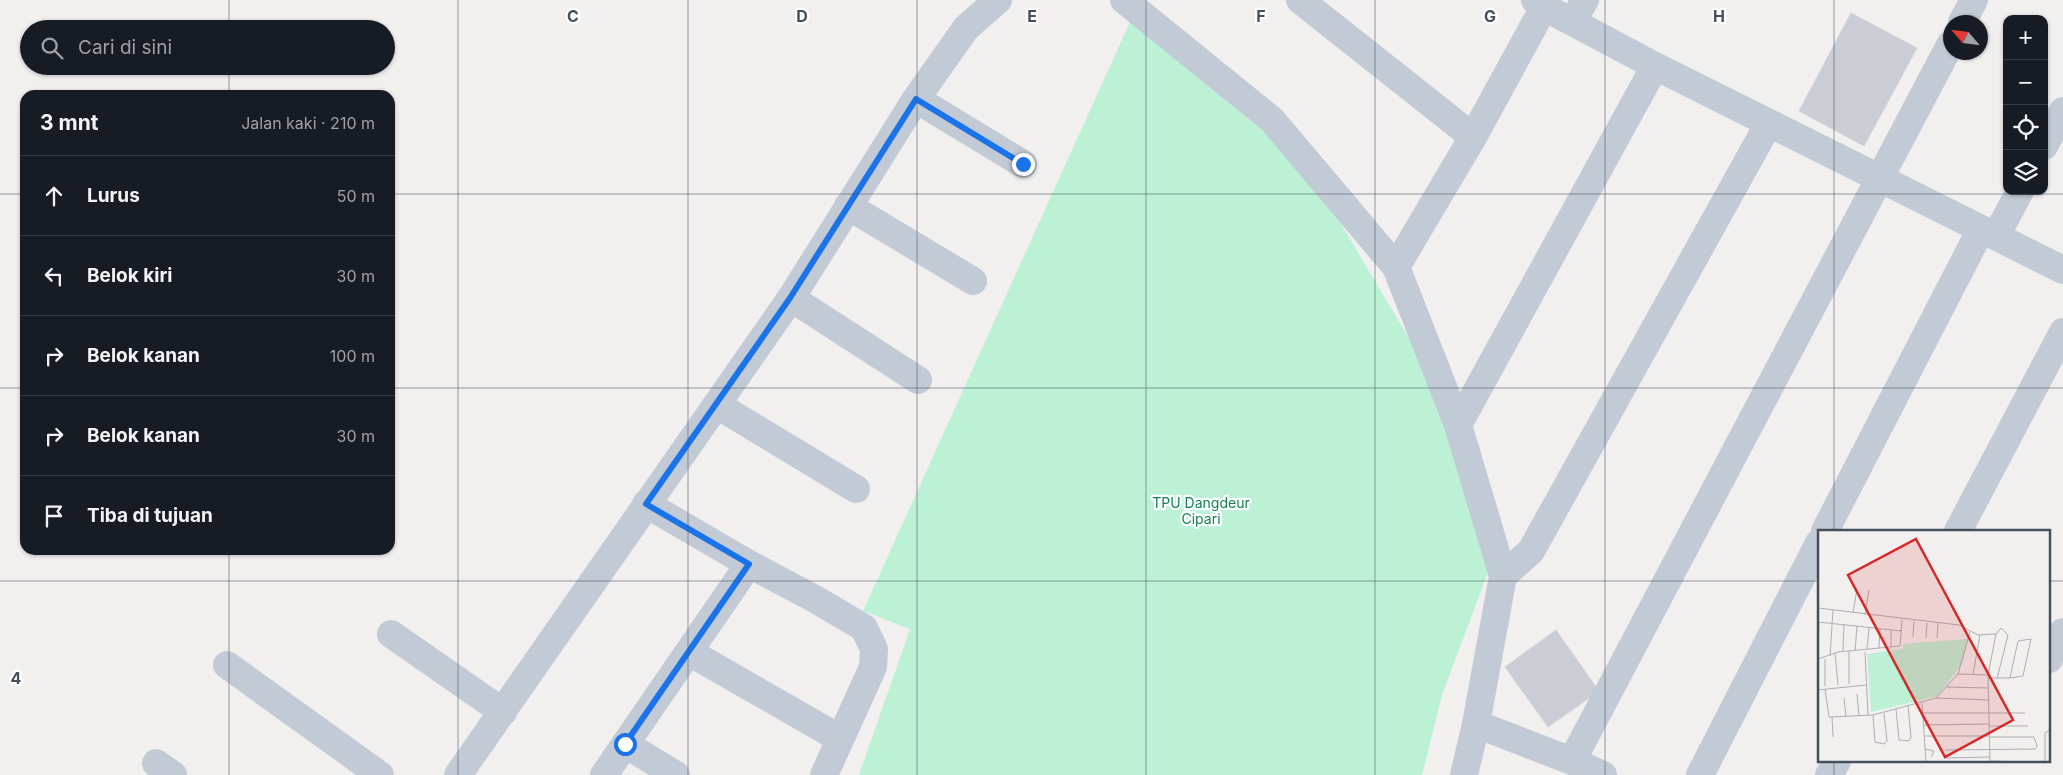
<!DOCTYPE html>
<html lang="id">
<meta charset="utf-8">
<style>
body{margin:0;font-family:Inter,sans-serif;background:#20242c;color:#f1f3f6}
.controls{position:absolute;right:15px;top:15px;display:grid;overflow:hidden;border-radius:10px;box-shadow:0 1px 4px #0004}
.controls button{width:45px;height:45px;display:grid;place-items:center;padding:0;border:0;border-bottom:1px solid #363941;background:#171b24;color:#f1f3f6;font:25px sans-serif}
.compass{position:absolute;left:1943px;top:15px;width:45px;height:45px;border-radius:50%;background:#171b24;box-shadow:0 1px 4px #0004;rotate:298deg}
.stop{position:absolute;width:15px;height:15px;margin:-11px;border:4px solid #1a73e8;border-radius:50%;background:#fff}
.stop.end{background:#1a73e8;border-color:#fff;box-shadow:0 1px 5px #0008}
.list{margin:0;padding:0;list-style:none}
h2{display:flex;justify-content:space-between;align-items:center;height:65px;margin:0;padding:0 20px;font-size:21px}
h2 small{font-size:16px;font-weight:400;color:#9ea1a6}
.list li{display:grid;grid-template-columns:32px 1fr auto;gap:15px;align-items:center;box-sizing:border-box;height:80px;padding:0 20px;border-top:1px solid #363941}
.list b{display:block;font-size:19px;white-space:nowrap}
.list em{font-size:16px;font-style:normal;color:#9ea1a6}
.icon{flex:none;width:28px;height:28px;fill:none;stroke:currentColor;stroke-width:2;stroke-linecap:round;stroke-linejoin:round}
.map{position:relative;flex:none;width:2063px;height:775px;overflow:hidden}
.search{position:absolute;background:#171b24;box-shadow:0 1px 4px #0004;left:20px;top:20px;width:375px;height:55px;display:flex;align-items:center;gap:12px;box-sizing:border-box;padding:0 18px;border-radius:28px;color:#9ea1a6;font-size:19px}
.panel{position:absolute;background:#171b24;box-shadow:0 1px 4px #0004;left:20px;top:90px;width:375px;height:465px;border-radius:15px}
.map>svg:first-child{display:block}
.green{fill:#bcf1d6}
.building{fill:#cbcdd5;stroke:#d3d4db}
.lines{fill:none;stroke-linecap:round;stroke-linejoin:round}
.street{stroke:#c2cad5;stroke-width:28}
.route{stroke:#1a73e8;stroke-width:6}
.grid{fill:none;stroke:#46505d;stroke-width:1;stroke-opacity:0.55}
.labels{text-anchor:middle;dominant-baseline:central;stroke-width:4.5;stroke-linejoin:round;paint-order:stroke}
.park-label{font-size:14px;fill:#138256;stroke:#fff}
.inset-road{fill:none;stroke:#adafb5;stroke-width:1}
.view{fill:#d62828;fill-opacity:0.15;stroke:#d62828;stroke-width:2.5}
.inset-edge{fill:none;stroke:#46505d;stroke-width:2.5}
.grid-label{font-size:16px;text-anchor:middle;font-weight:bold;fill:#46505d;stroke:#fff;stroke-width:4.5;stroke-linejoin:round;paint-order:stroke}
</style>
<div class="map">
<svg width="2063" height="775" viewBox="0 0 2063 775">
<rect width="100%" height="100%" fill="#f2efef"/>
<path class="green" d="M1130,22L1307,167L1450,407L1495,554L1442,695L1422,775H859L910,629L863,611Z"/>
<path class="building" d="M1851,13L1917,48L1864,146L1799,111Z
M1556,630L1599,691L1548,727L1505,667Z"/>
<g class="lines">
<path class="street" d="M1124,0L1272,120L1396,267L1458,425L1503,576L1476,724L1464,775
M1300,0L1473,137
M1535,0L1544,7L1655,66L2063,270
M1572,22L1585,0
M1962,22L1974,0
M916,99L1023,164
M2044,146L2063,111
M848,206L973,281
M1996,236L2020,191
M1396,267L1473,137L1544,7
M791,298L918,380
M717,405L856,489
M1458,425L1655,66
M646,504L749,564L815,599L864,628L874,649L873,667L824,775
M1825,531L1981,229
M1958,531L2063,332
M1503,576L1531,551L1769,123
M391,634L503,712
M689,652L839,738
M2049,659L2063,632
M227,665L380,775
M1476,724L1572,761L1603,775
M625,744L676,775
M1572,761L1950,45
M156,763L173,775
M458,775L791,298L916,99L966,28L998,0
M604,775L749,564
M1700,775L1819,543
M1829,775L1837,761"/>
</g>
<g class="lines">
<path class="route" d="M625,744L749,564L646,504L790,298L916,99L1023,164"/>
</g>
<path class="grid" d="M229,0V29M458,0V775M688,0V775M917,0V775M1146,0V775M1375,0V775M1605,0V775M1834,0V531M229,66V95M0,194H25M390,194H2063M0,388H25M390,388H2063M229,550V775M0,581H1819M2049,581H2063M1834,761V775"/>
<g class="labels">
<g class="park-label">
<text x="1201" y="502">TPU Dangdeur<tspan x="1201" dy="16">Cipari</tspan></text>
</g>
</g>
<g transform="translate(1818 530)">
<rect width="232" height="232" fill="#f2efef"/>
<path d="M149,109L145,132L120,166L53,182L49,124L85,119V114Z" fill="#bcf1d6"/>
<path class="inset-road" d="M0,78L141,95L160,105L178,104M35,83L39,59M47,85L51,60M0,92L84,101M95,107L96,91M108,108L109,93M119,108L120,93M0,117L1,92M73,117V100M61,118L62,99M49,119L51,98M25,121L26,95M31,121V154M37,121L39,96M47,122L50,186M17,123L20,155M12,126L15,80M0,129L20,122L82,116L84,89M7,129V156M140,144L170,145M155,145L162,105M170,148H192L205,146L213,109L200,111L192,148M129,157L170,158M7,159L11,187L55,185L118,168L140,144L152,102M0,160L48,155M39,164L41,186M26,168L28,187M118,168L170,170M104,173L108,232M78,179L81,210L91,211L93,207L90,176M105,183H207M55,185L57,212L66,214L69,211L66,183M14,187L15,207M106,195L171,194M171,196H210M107,206H171M107,219L116,221L113,227M127,220L217,219L219,216L216,207H171M127,228L172,227M172,231L204,232M84,232H105M172,232L170,145L178,104L183,98L190,105L179,149M227,232V203L233,199"/>
<path class="view" d="M98,9L195,190L127,227L30,45Z"/>
<rect width="232" height="232" class="inset-edge"/>
</g>
<g class="grid-label">
<text x="573" y="22">C</text>
<text x="802" y="22">D</text>
<text x="1032" y="22">E</text>
<text x="1261" y="22">F</text>
<text x="1490" y="22">G</text>
<text x="1719" y="22">H</text>
<text x="16" y="684">4</text>
</g>
</svg>
<div class="controls">
<button>+</button>
<button>−</button>
<button><svg class="icon" aria-label="locate" viewBox="0 0 24 24"><circle cx="12" cy="12" r="6"/><path d="M12 2v4M12 18v4M2 12h4M18 12h4"/></svg></button>
<button><svg class="icon" aria-label="layers" viewBox="0 0 24 24"><path d="M12 4l9 5-9 5-9-5zM3 14l9 5 9-5"/></svg></button>
</div>
<svg class="compass" viewBox="-18 -18 36 36"><path d="M0-13l5 13h-10z" fill="#e53935"/><path d="M0 13l5-13h-10z" fill="#9ea1a6"/></svg>
<div class="stop" style="left:625px;top:744px"></div>
<div class="stop end" style="left:1023px;top:164px"></div>
<div class="search"><svg class="icon" aria-label="search" viewBox="0 0 24 24"><circle cx="10" cy="10" r="6"/><path d="M15 15l6 6"/></svg>Cari di sini</div>
<section class="panel">
<h2>3 mnt<small>Jalan kaki · 210 m</small></h2>
<ul class="list">
<li><svg class="icon" aria-label="ahead" viewBox="0 0 24 24"><path d="M12 20V5M6 11l6-6 6 6"/></svg><div><b>Lurus</b></div><em>50 m</em></li>
<li><svg class="icon" aria-label="left" viewBox="0 0 24 24"><path d="M17 20v-9H6M10 6l-5 5 5 5"/></svg><div><b>Belok kiri</b></div><em>30 m</em></li>
<li><svg class="icon" aria-label="right" viewBox="0 0 24 24"><path d="M7 20v-9h11M14 6l5 5-5 5"/></svg><div><b>Belok kanan</b></div><em>100 m</em></li>
<li><svg class="icon" aria-label="right" viewBox="0 0 24 24"><path d="M7 20v-9h11M14 6l5 5-5 5"/></svg><div><b>Belok kanan</b></div><em>30 m</em></li>
<li><svg class="icon" aria-label="arrive" viewBox="0 0 24 24"><path d="M6 21V4h12l-3 4 3 4H6"/></svg><div><b>Tiba di tujuan</b></div></li>
</ul>
</section>
</div>
